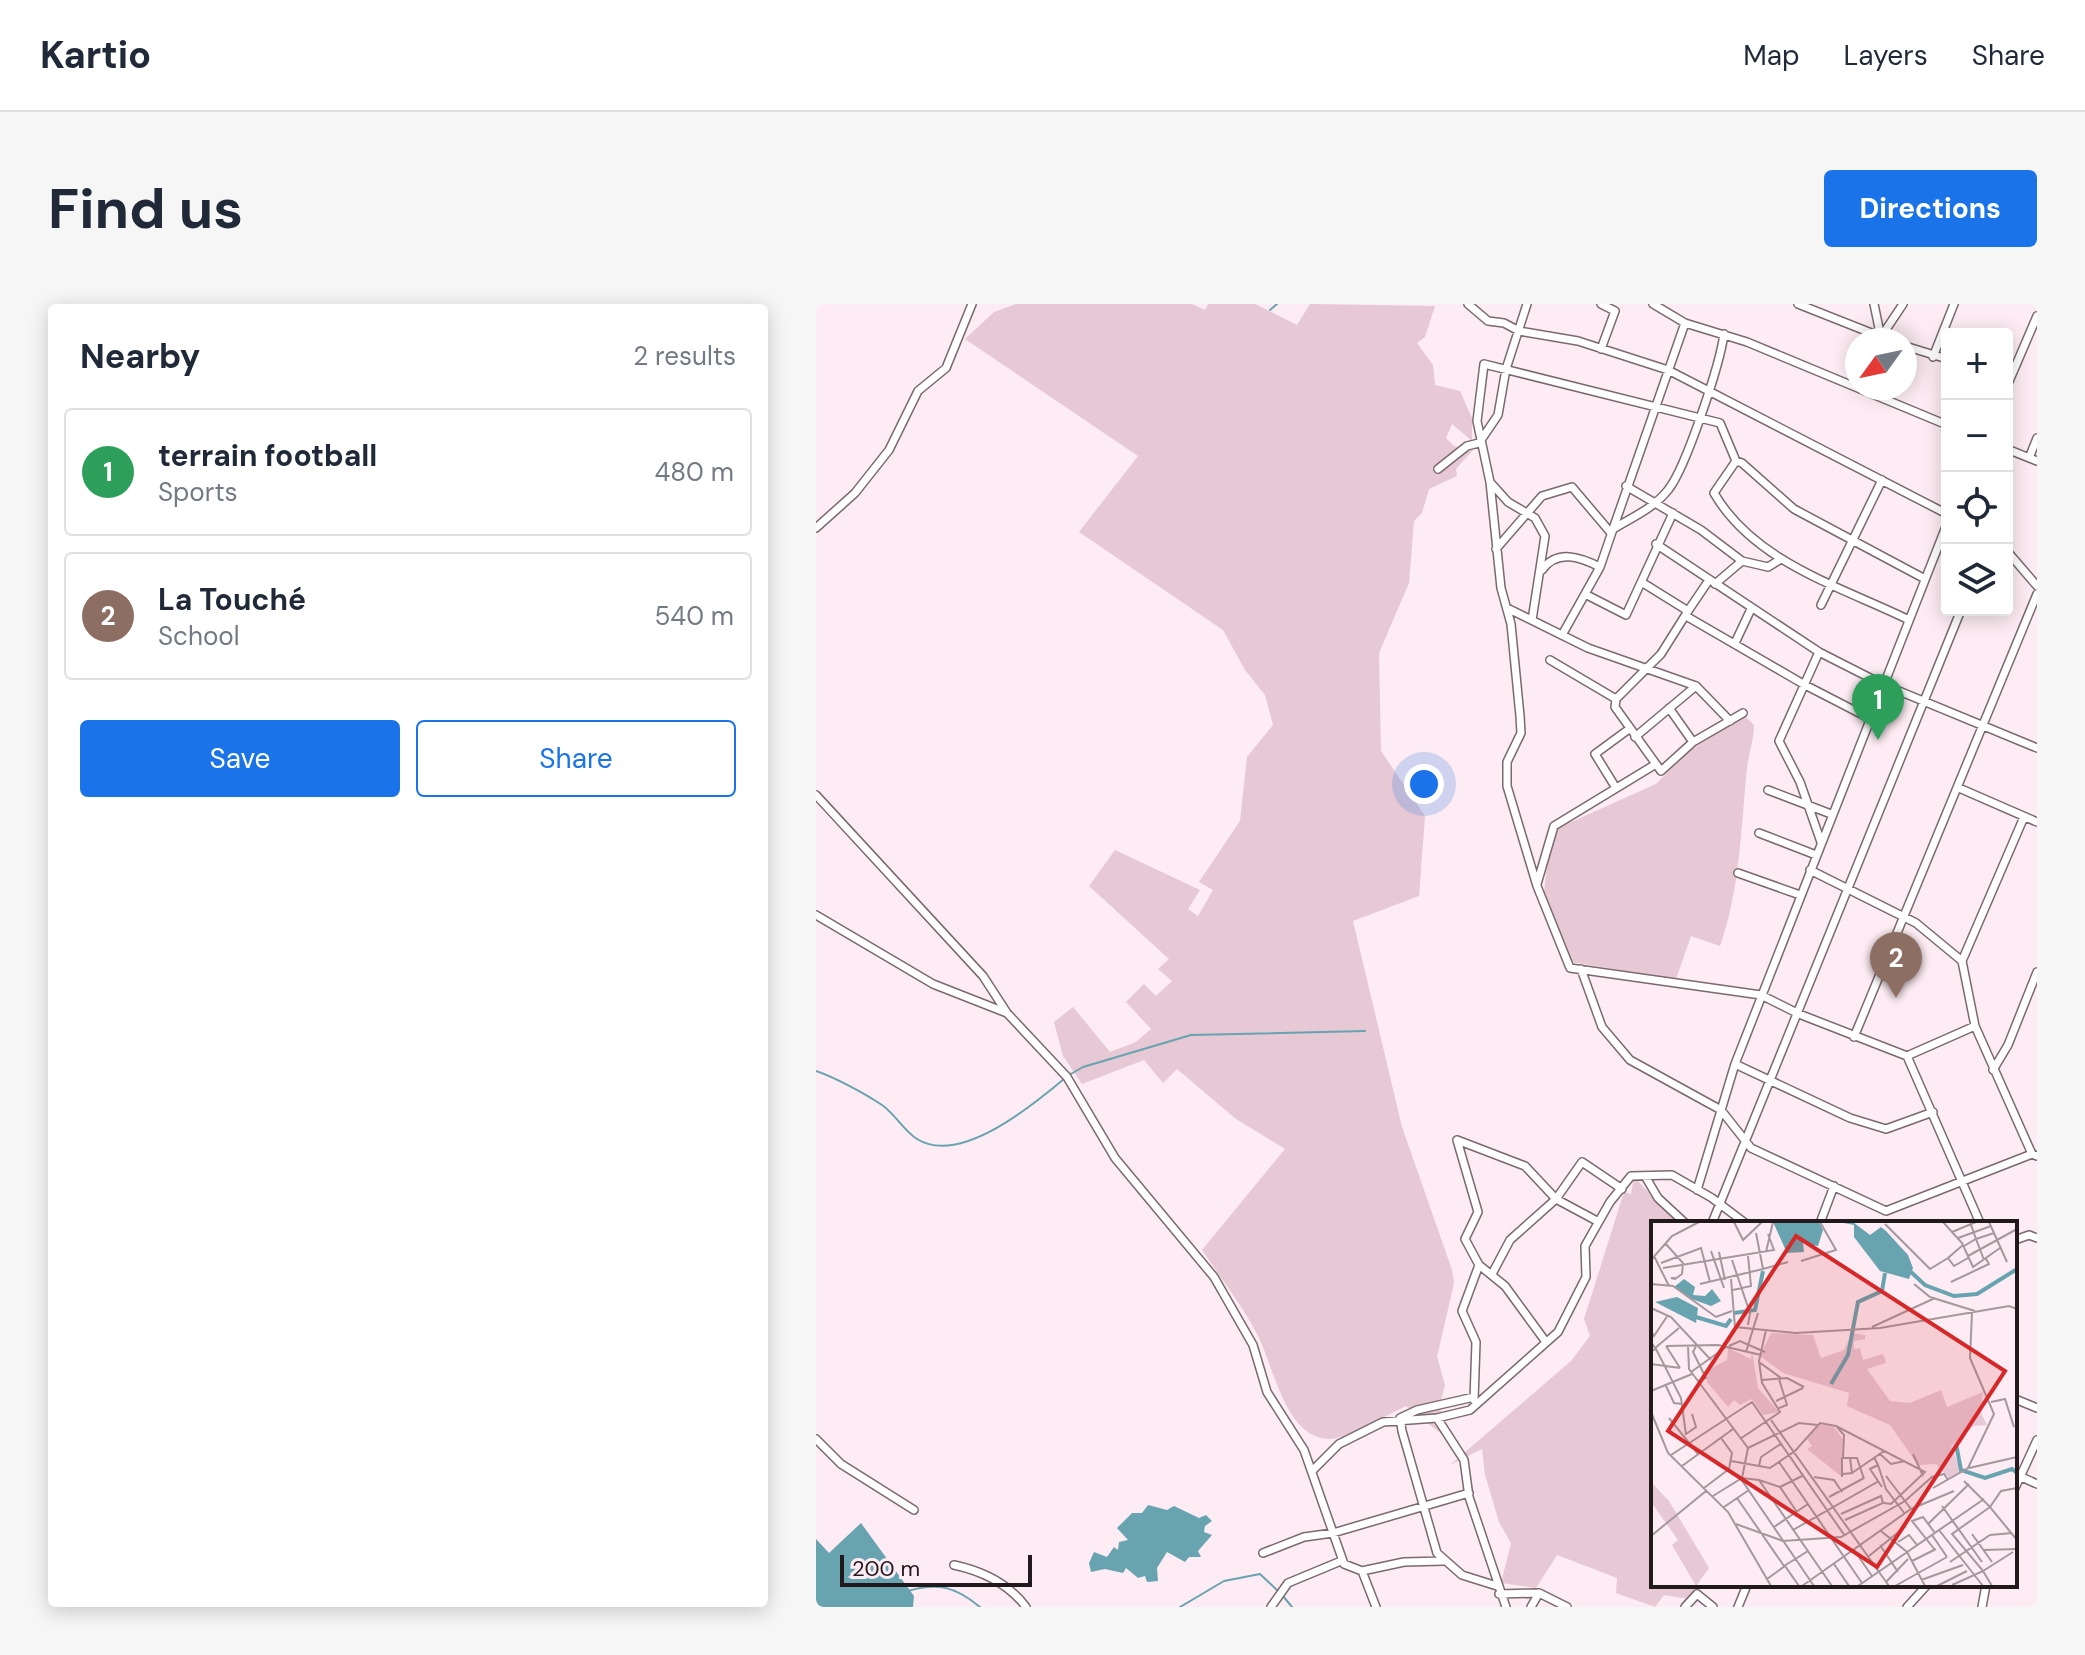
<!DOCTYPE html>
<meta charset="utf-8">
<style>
body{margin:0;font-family:"DM Sans",sans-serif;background:#f6f6f7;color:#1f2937}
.controls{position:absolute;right:24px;top:24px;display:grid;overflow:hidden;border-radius:8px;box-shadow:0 4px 20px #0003}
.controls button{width:72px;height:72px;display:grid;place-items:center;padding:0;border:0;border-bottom:2px solid #e0e1e3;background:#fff;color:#1f2937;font:40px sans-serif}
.compass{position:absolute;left:1029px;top:24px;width:72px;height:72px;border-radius:50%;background:#fff;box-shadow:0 4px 20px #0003;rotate:237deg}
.scale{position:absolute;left:24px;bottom:20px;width:192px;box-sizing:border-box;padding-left:8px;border:4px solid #21191c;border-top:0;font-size:22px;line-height:28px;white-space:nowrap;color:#21191c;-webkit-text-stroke:6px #fdecf3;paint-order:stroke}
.you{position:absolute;left:608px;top:480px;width:28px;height:28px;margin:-20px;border:6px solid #fff;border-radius:50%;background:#1a73e8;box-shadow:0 0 0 12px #1a73e833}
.badge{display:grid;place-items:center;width:52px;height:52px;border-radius:50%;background:#1a73e8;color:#fff;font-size:26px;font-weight:700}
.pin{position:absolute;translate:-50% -66px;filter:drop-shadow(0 2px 4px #0008)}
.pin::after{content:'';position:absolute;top:42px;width:28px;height:24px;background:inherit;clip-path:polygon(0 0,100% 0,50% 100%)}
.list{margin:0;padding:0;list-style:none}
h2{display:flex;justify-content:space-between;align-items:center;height:104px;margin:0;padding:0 32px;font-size:34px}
h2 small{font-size:26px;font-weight:400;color:#747a83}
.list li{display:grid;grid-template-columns:52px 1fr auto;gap:24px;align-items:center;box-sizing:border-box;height:128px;margin:0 16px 16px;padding:0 16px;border:2px solid #e0e1e3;border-radius:8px}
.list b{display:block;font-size:30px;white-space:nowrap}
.list p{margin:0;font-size:26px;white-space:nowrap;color:#747a83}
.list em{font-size:26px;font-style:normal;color:#747a83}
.actions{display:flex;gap:16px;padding:24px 32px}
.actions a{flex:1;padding:18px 0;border:2px solid #1a73e8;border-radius:8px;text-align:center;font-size:28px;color:#1a73e8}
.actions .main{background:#1a73e8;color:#fff}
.icon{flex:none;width:44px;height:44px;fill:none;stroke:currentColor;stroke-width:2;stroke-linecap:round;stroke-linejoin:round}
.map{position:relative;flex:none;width:1221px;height:1303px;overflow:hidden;border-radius:8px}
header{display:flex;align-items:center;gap:48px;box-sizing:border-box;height:112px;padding:0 40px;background:#fff;border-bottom:2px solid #e0e1e3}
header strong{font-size:38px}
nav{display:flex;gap:44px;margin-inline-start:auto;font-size:28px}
.intro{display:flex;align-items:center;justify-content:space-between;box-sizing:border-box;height:192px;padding:0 48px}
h1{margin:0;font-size:56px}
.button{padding:20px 36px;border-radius:8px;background:#1a73e8;color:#fff;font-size:28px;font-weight:700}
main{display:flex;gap:48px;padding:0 48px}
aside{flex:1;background:#fff;border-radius:8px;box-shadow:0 4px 20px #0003}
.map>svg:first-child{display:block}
.green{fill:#e7c8d5}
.water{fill:#68a3b0}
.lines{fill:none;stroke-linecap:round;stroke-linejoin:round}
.stream{stroke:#68a3b0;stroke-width:2}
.street-casing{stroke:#7b6970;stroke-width:10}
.street{stroke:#fff;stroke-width:7}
.inset-river{fill:none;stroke:#68a3b0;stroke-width:4}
.inset-road{fill:none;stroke:#a5989d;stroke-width:2}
.view{fill:#d62828;fill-opacity:0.15;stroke:#d62828;stroke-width:4}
.inset-edge{fill:none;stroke:#21191c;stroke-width:4}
</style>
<header>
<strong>Kartio</strong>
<nav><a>Map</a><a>Layers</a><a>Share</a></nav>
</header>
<div class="intro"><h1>Find us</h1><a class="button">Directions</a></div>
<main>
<aside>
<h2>Nearby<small>2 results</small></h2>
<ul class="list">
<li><span class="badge" style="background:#2e9e5b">1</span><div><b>terrain football</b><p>Sports</p></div><em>480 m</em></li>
<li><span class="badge" style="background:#8d6e63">2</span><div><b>La Touché</b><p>School</p></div><em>540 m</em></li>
</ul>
<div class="actions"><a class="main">Save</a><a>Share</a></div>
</aside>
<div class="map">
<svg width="1221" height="1303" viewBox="0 0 1221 1303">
<rect width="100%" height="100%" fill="#fdecf3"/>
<path class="green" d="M200,0H376L389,6L392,0H439L481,21L494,0L619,2L609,33L601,39L617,61L619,81L644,87L656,114V137L636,120L630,134L638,142L657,146L640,165L641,172L613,185L606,209L598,217L593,279L563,349L565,447L609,512L603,592L537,617L586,823L636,966L638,979L621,1053L629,1081L623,1103L630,1118L628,1132L590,1102C572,1110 529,1136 512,1135C468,1133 457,1058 440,1028C425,1000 404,973 386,946L469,845L420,815L361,765L347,779L328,756L266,780L247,752L238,718L257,703L294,748L320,738L335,725L310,698L328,680L340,692L356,677L342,665L353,655L273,582L299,546L384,586L372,605L382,612L397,586L383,578L424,517L431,453L457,421L449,391L429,366L407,326L263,228L322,152L149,35L178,8Z
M929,412L938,421C938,435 933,449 931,464C925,523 924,586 904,642L875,632L860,675L755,658L728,589L731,560L742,524L840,480L873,447Z
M818,873L862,919H837V1281H887L873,1295L848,1291L839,1303L800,1289L801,1274L741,1251L720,1284L685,1279L695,1239L683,1218L669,1171L666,1145L634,1161L755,1057L774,1032L768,1015L808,888L815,890Z"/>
<path class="water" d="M332,1201L351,1206L358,1202L383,1214L390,1211L396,1217L389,1222L388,1228L396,1231L382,1247L385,1253H373L369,1258L351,1248L341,1264L342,1277L331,1278L329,1272L322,1274L310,1264L307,1269L289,1265L275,1268L273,1259L278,1248L291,1253L298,1243L302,1246L303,1238L312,1236L301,1224L316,1209H326Z
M45,1219L98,1292L97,1303H0V1235L13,1249Z"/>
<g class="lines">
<path class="stream" d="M454,6L461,0
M0,767C20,774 48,789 66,801C79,810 88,827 101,835C144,862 217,801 248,775
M253,771L267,763L375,731L549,727
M92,1287C122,1278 140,1283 164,1303
M467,1292L476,1303
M364,1303L408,1277L444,1270L463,1288"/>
<g class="street-casing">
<path id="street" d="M652,0L672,17L688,19L703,27L762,37L852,66L1131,210
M785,0L799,7L785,45
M837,0L869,19L931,38L1131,121
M982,0L1073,36
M1058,0L1065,34
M1065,33L1087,0
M1089,42L1131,55
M1117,53L1138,0
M1191,82L1221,12
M1191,145L1221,157
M1213,154L1221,134
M920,157L904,119L668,60L661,117L674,178L685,284L695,320L704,412L705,429L691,458V482L721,582L754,664L945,691L983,710L1091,752L1159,722
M622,165L651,142L663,139L682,111L690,65L711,0
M674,178L692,198L719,214L729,232L716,316
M810,182L885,226L926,257L952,263L965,255
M0,224L39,189L73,146L102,87L130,64L156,0
M797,225L869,19
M840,240L1003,348L1066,380L1221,444
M680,245L726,192L756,183L795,229
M1191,247L1221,282
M726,266C741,245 764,253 784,263
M827,279L872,307L893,276
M899,280L926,257
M769,290L784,263L797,225C815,214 838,204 852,186C870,164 904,60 908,30
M1005,301L1066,176
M691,304L772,344L880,382
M872,307L845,350L800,395L799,403L845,467L877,438L927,409
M870,312L989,381L1053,414
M1091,315C1023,282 938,258 898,189L920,157L926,159L978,205L1109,275
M746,331L769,290L810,311L857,209
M919,339L935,305
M1003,348L963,437L984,478L1005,538
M734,356L800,395
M853,404L877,438
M819,433L880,382L914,417
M800,484L779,450L813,425
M1143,484L1221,518
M952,486L1015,510
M0,491L167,672L191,709L251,773L299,854L398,973L437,1041L451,1088L488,1146L528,1260L546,1267L588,1258L628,1257
M1208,513L1146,657L1159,722L1216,850L1221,852
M943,529L1000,551
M994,566L1100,619L1146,657
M922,569L984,591
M721,580L738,522L840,460
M0,611L117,680L191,709
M765,665L786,723L814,756L905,806L935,844L1070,907L1216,850
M1038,733L1221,290
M1091,752L1164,919
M919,760L1034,814L1070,825L1117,808
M1177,766L1192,741L1221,668
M641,836L662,908L649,935L663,961L689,982L730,1038
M641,836L709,862L740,895L781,917
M829,872L842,894L869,919
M881,886L919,760L1131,220
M896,919L1145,306
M1004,919L1018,882
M1199,936L1213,931L1221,934
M676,970L694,936L740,895L766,858L806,885
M658,1093L601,1106L584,1114L586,1127L621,1249L646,1271L681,1282
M1199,1095L1221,1104
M658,1096L660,1038L646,1007L663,961
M621,1114L648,1156L653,1193L690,1303
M0,1135L25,1160L98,1206
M496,1167L523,1140L567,1118L621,1114L654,1106L742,1028L770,973L769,942L794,898L815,872L856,871L896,894L929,919
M1199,1170L1221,1180
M1199,1184L1221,1136
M447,1249L488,1233L517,1229L653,1189
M138,1261C166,1267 192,1279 210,1303
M546,1267L560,1303
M683,1290L723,1289L751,1303
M455,1303L472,1279L525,1257
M715,1303L723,1289
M869,1303L881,1290L897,1303
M922,1303L931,1281
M1091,1303L1111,1281
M1166,1303L1170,1281"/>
</g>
<use href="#street" class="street"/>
</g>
<g transform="translate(835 917)">
<rect width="366" height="366" fill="#fdecf3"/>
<path d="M120,112L162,114L170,137L193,129L201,112L214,114V118L203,120V128L209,127L212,139L232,133L235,142L216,148L239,180L259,182L290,169L296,186L332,171L330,192L336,204L323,205L300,225L310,250L298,257L285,243L267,244L239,204L196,185L198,172L132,152L109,135ZM77,127L100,138L101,131L107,167L128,191L112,194L101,178L89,184L83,179L77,186L56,161L57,149L76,139ZM169,203L183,206L192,218L191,256L156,228L161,225L156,218ZM0,261L18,280L58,347L45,365L21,324L27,319L0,281Z" fill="#e7c8d5"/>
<path d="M122,1H168L172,9L167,25L152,22L153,31L136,32ZM188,1H202L219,14L230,6L235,10L257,34L262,47L258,58L229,50L203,16V4ZM33,58L44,66L42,74L54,75L61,68L70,80L60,85L38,77L23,66ZM26,76L47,87L45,102L4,81Z" fill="#68a3b0"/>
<path class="inset-river" d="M260,51L274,64L303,75L326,73L366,48M83,92L104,89L112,50M45,96L75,105L80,98M180,163L197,134L207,81L231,70L234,52M305,223L310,249L334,257L361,248L366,252"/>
<path class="inset-road" d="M83,1L92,19L111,1M292,1L311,22L322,46L349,27M319,1L325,18L343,12M338,1L356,41M234,3L279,48L297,37M301,11L325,1M105,12L112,48L137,41M307,17L340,5M14,22L32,42L31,53L24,58L20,57H24M312,24L297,37L303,45L317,37M313,25L325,18L333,39M60,30L73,67M68,31L74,59M115,31L122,1M3,35L18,65M317,35L366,8M0,39L21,15L48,1M81,39L99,92L97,104M150,40L185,29L169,1M10,42L50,27L59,61M12,47L123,29L117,13M80,58L84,106L145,112L229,107L358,85L366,88M300,61L338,43L335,38M0,63L22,65L65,96L81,90M49,63L112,48M263,63L279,76L324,90M82,69L100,65L97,35M0,87L20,96L60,139M221,106L284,77M0,110L3,115L17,94M0,121L4,127L28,107M15,125L67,124L110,134M15,125L29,147M37,125L38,148L97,227M45,125L42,131L55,157L47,160M78,125L89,120L114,131M0,130L5,128L30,177L35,214M95,131L107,92M108,141L130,157M0,143L29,147M40,151L75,126M128,158L136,184L128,187M111,159L136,157L153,166M15,165L23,182L31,183M0,170L41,153M125,180L152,167M340,181L354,178L363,206M0,191L17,232L77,291L120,365M18,197L47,233M120,199L238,365M186,206L193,214L192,237M35,213L45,206L41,193M89,218L129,191L111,162L108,140L115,109M229,233L240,243L254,240M262,233L272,255M20,234L101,181L194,315M223,236L227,244L219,248L231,266M80,240L119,247L144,230L169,202L185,205L274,251L240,283L233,282M128,241L211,362M227,244L235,268L254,293M31,245L82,208M108,245L110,236L131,222M318,247L366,236M201,252L233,230M192,253L201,252L199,237M235,255L260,288M163,256L183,259L191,271M191,256V237H206L213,258M91,257L97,227L148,202L167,204M90,258L163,365M108,259L181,365M313,260L339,286L350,270L366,267M129,266L153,254M53,267L78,248L81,232L70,217M282,267L317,247L343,193L319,137L321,92M62,275L91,257L108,259L129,266L146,291M178,276L213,257M86,277L133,345L157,330M291,285L331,341M73,286L98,269M190,293L230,275L232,282L194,299M85,303L132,320L190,316L254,280L281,256L293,253L297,259M277,303L318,263M123,306L157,283M142,309L228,260M288,309L332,365M230,310L256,331L274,365M321,313L341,341M281,314L296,336M0,315L55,270M247,321L258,314L266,324M229,324L247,351M203,329L221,355M284,329L261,300L272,296L284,312M333,329L366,328M362,331L332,350L301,313L339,286L366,319M218,335L255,305M261,340L285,328M299,341L339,314L361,312M183,343L198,365M116,358L134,345L148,365M270,359L312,344M235,361L257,338M301,364L332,350L341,365M151,365L260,288L303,270M207,365L333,278M244,365L296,336M286,365L316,350"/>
<path class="view" d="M145,15L354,150L226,346L17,210Z"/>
<rect width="366" height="366" class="inset-edge"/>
</g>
</svg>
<div class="controls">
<button>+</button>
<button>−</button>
<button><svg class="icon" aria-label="locate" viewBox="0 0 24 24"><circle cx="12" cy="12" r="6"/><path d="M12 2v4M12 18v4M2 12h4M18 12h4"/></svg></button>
<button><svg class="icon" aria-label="layers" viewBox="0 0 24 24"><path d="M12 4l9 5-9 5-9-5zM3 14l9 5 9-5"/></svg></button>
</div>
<svg class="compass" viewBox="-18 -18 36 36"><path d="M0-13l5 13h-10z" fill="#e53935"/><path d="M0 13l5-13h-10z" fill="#747a83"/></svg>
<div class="scale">200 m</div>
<div class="you"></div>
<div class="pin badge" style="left:1062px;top:436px;background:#2e9e5b">1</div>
<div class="pin badge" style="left:1080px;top:694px;background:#8d6e63">2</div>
</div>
</main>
